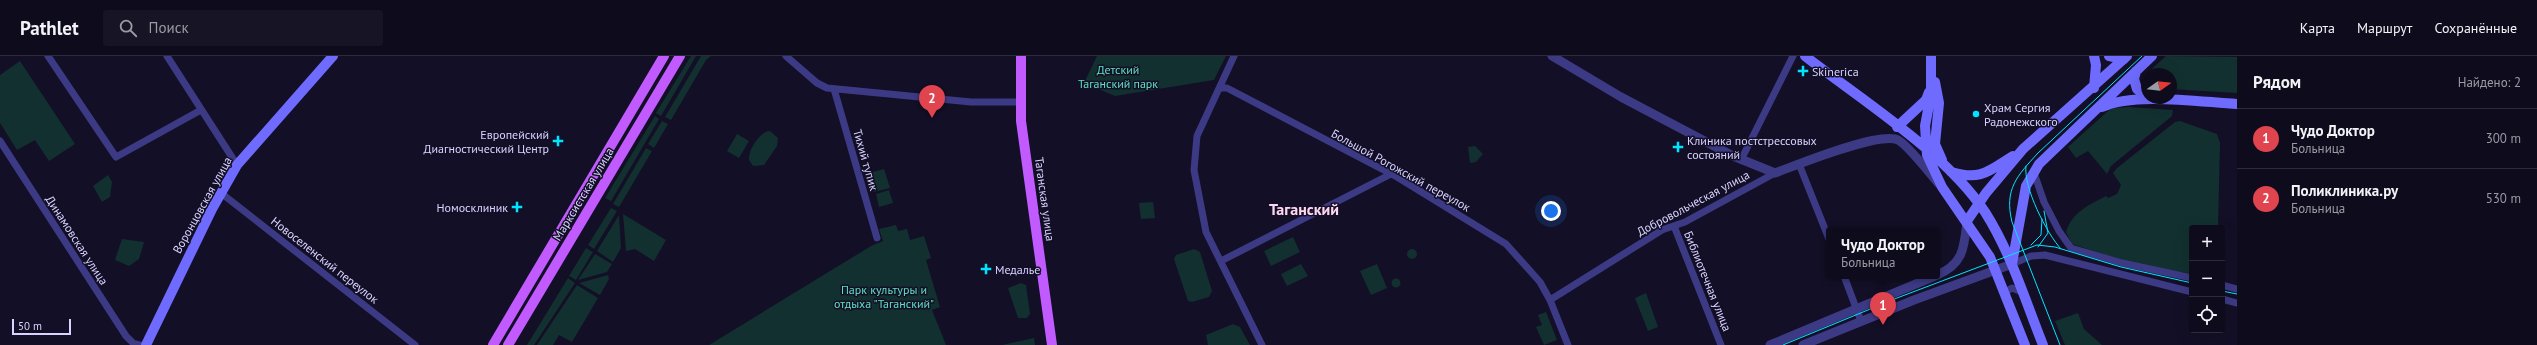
<!DOCTYPE html>
<html lang="ru">
<meta charset="utf-8">
<style>
body{margin:0;font-family:"PT Sans",sans-serif;background:#171425;color:#f1f3f6}
.controls{position:absolute;right:12px;bottom:12px;display:grid;overflow:hidden;border-radius:4px;box-shadow:0 4px 16px #0002}
.controls button{width:36px;height:36px;display:grid;place-items:center;padding:0;border:0;border-bottom:1px solid #2e2b3b;background:#0e0b1c;color:#f1f3f6;font:20px sans-serif}
.compass{position:absolute;left:2141px;top:12px;width:36px;height:36px;border-radius:50%;background:#0e0b1c;box-shadow:0 4px 16px #0002;rotate:75deg}
.scale{position:absolute;left:12px;bottom:10px;width:59px;box-sizing:border-box;padding-left:4px;border:2px solid #d9d4ff;border-top:0;font-size:11px;line-height:14px;white-space:nowrap;color:#d9d4ff;-webkit-text-stroke:3px #130f26;paint-order:stroke}
.you{position:absolute;left:1551px;top:155px;width:14px;height:14px;margin:-10px;border:3px solid #fff;border-radius:50%;background:#1a73e8;box-shadow:0 0 0 6px #1a73e833}
.badge{display:grid;place-items:center;width:26px;height:26px;border-radius:50%;background:#00e5ff;color:#fff;font-size:13px;font-weight:700}
.pin{position:absolute;translate:-50% -33px;filter:drop-shadow(0 1px 2px #0008)}
.pin::after{content:'';position:absolute;top:21px;width:14px;height:12px;background:inherit;clip-path:polygon(0 0,100% 0,50% 100%)}
.popup{position:absolute;left:1826px;top:171px;width:114px;height:52px;box-sizing:border-box;display:grid;place-content:center;border-radius:4px;background:#0e0b1c;filter:drop-shadow(0 1px 3px #0005);font-size:13px;white-space:nowrap;color:#9b9ba3}
.popup b{font-size:15px;color:#f1f3f6}
.popup::after{content:'';position:absolute;left:50%;top:100%;margin-left:-8px;border:8px solid transparent;border-top-color:#0e0b1c}
.list{margin:0;padding:0;list-style:none}
h2{display:flex;justify-content:space-between;align-items:center;height:52px;margin:0;padding:0 16px;font-size:17px}
h2 small{font-size:13px;font-weight:400;color:#9b9ba3}
.list li{display:grid;grid-template-columns:26px 1fr auto;gap:12px;align-items:center;box-sizing:border-box;height:60px;padding:0 16px;border-top:1px solid #2e2b3b}
.list b{display:block;font-size:15px;white-space:nowrap}
.list p{margin:0;font-size:13px;white-space:nowrap;color:#9b9ba3}
.list em{font-size:13px;font-style:normal;color:#9b9ba3}
.icon{flex:none;width:22px;height:22px;fill:none;stroke:currentColor;stroke-width:2;stroke-linecap:round;stroke-linejoin:round}
.map{position:relative;flex:none;width:2237px;height:289px;overflow:hidden}
header{display:flex;align-items:center;gap:24px;box-sizing:border-box;height:56px;padding:0 20px;background:#0e0b1c;border-bottom:1px solid #2e2b3b}
header strong{font-size:19px}
nav{display:flex;gap:22px;margin-inline-start:auto;font-size:14px}
.search{width:280px;height:36px;background:#171425;display:flex;align-items:center;gap:10px;box-sizing:border-box;padding:0 14px;border-radius:4px;color:#9b9ba3;font-size:15px}
main{display:flex}
aside{flex:1;background:#0e0b1c}
.map>svg:first-child{display:block}
.green{fill:#12302f}
.lines{fill:none;stroke-linecap:round;stroke-linejoin:round}
.minor{stroke:#3d3a85;stroke-width:7}
.tertiary{stroke:#3d3a85;stroke-width:9}
.secondary{stroke:#6f6bff;stroke-width:10}
.primary{stroke:#c25bff;stroke-width:10}
.tram{stroke:#00e5ff;stroke-width:1}
.poi-dot{fill:#00e5ff;stroke:#130f26;stroke-width:1.5}
.labels{text-anchor:middle;dominant-baseline:central;stroke-width:3;stroke-linejoin:round;paint-order:stroke}
.park-label{font-size:12px;fill:#5fe0c0;stroke:#130f26}
.poi-label{font-size:12px;fill:#d9d4ff;stroke:#130f26;text-anchor:start}
.street-label{font-size:12px;fill:#d9d4ff;stroke:#130f26}
.district-label{font-size:16px;font-weight:bold;fill:#ffd6f0;stroke:#130f26}
</style>
<header>
<strong>Pathlet</strong>
<div class="search"><svg class="icon" aria-label="search" viewBox="0 0 24 24"><circle cx="10" cy="10" r="6"/><path d="M15 15l6 6"/></svg>Поиск</div>
<nav><a>Карта</a><a>Маршрут</a><a>Сохранённые</a></nav>
</header>
<main>
<div class="map">
<svg width="2237" height="289" viewBox="0 0 2237 289">
<rect width="100%" height="100%" fill="#130f26"/>
<path class="green" d="M691,0H696L661,60L656,57Z
M701,0H711L706,4L671,64L665,61Z
M1097,0H1226L1214,24L1115,40L1084,27Z
M2166,0L2237,1V37L2171,33V18H2147V30L2143,26L2144,20Z
M20,5L75,88L49,105L35,84L17,94L0,67V19Z
M2129,51L2173,54L2172,60L2111,110L2107,118L2088,95L2076,102L2068,91L2108,55L2114,52Z
M655,60L659,63L611,145L605,142Z
M662,65L668,68L654,92L648,88Z
M2180,65L2217,78L2220,87L2218,172H2192V218L2131,207L2072,188L2066,176C2072,156 2089,149 2106,140L2108,142L2117,138L2121,129L2113,117L2117,112L2175,66Z
M770,75L778,82L777,90L764,109L753,110L749,104C748,94 760,75 770,75Z
M737,78L749,85L739,102L727,95Z
M1475,90L1483,98L1476,106L1470,107L1468,91Z
M646,92L652,95L619,151L613,148Z
M884,113L890,132L874,136L869,117Z
M108,119L112,126L110,141L102,146L93,130Z
M889,134L893,147L879,151L876,138Z
M1153,146L1155,162L1141,163L1139,147Z
M611,152L617,155L594,193L588,189Z
M623,158L666,184L654,205L635,193L626,195Z
M619,159L621,192L613,206L597,195Z
M896,169L898,175L907,173L910,184L924,180L931,202L926,204L940,251L932,254L946,289H709L871,190L883,185L879,173Z
M1293,181L1300,196L1271,210L1264,195Z
M122,183L144,186L139,203L129,210L115,204Z
M586,192L593,196L576,224L569,220Z
M1407 198a5 5 0 1 1 10 0a5 5 0 1 1-10 0Z
M1194,193L1200,196L1212,235L1209,241L1192,246L1188,245L1174,203L1176,199Z
M595,198L612,208L607,216L578,224Z
M1301,208L1308,220L1287,230L1281,218Z
M1377,208L1387,232L1371,239L1360,215Z
M608,219L609,223L600,239L579,227Z
M568,222L575,227L534,289H527Z
M1391.5 227a4.5 4.5 0 1 1 9 0a4.5 4.5 0 1 1-9 0Z
M1021,227L1026,229L1030,258L1027,262H1018L1008,232Z
M577,229L598,242L572,286L559,279L553,289H537Z
M1646,237L1658,271L1648,275L1635,242Z
M1546,256L1557,284L1544,289L1536,271L1542,269L1538,259Z
M2078,257L2084,273L2102,289H2065L2055,265Z
M1233,268L1240,271L1250,289H1208L1206,279Z
M1034,282L1035,289H1002Z"/>
<g class="lines">
<path class="minor" d="M48,0L116,101L201,54
M167,0L237,109
M786,0L817,27L827,32L971,46H1020
M1234,0L1197,80L1194,114L1206,176L1262,289
M1220,32H1227L1397,121L1506,188L1540,226L1550,244L1568,289
M834,33L877,182
M0,85L126,280L133,287L140,289
M1741,104L1793,0
M1799,108L1829,183
M2034,117L2044,146L2059,175L2071,192L2122,207L2192,222
M221,137L415,289
M1674,170L1721,289
M1221,205L1391,118
M2012,208L2031,200L2045,199L2192,236
M1844,220L1861,265
M2222,229L2237,233
M2006,242L2007,235L2012,232L2022,236
M2222,243L2237,247
M1550,244L1662,174L1685,166L1775,117"/>
<path class="tertiary" d="M1552,0L1621,41L1733,100L1775,117C1797,109 1879,75 1898,84C1908,89 1930,118 1939,128
M1937,219C1964,208 1964,191 1967,165
M1770,289L1935,220
M1803,289L1914,244L2012,208"/>
<path class="secondary" d="M1805,0C1863,45 1945,96 1985,156C2011,197 2025,244 2043,289
M1931,0V38L1925,70L1927,99L1942,131L1990,201L2025,289
M2094,0L2096,9L2094,32
M2109,0L2124,3
M2136,15L2134,23L2137,33L2147,41
M1935,26L1939,47L1935,88L1942,104
M2102,51C2134,36 2200,46 2237,48
M1897,71L1926,44L1929,36
M1951,116C1981,125 1989,115 2013,100
M1967,165L1986,137L2023,93L2127,0
M2012,208L2026,130L2039,108L2152,0
M146,289L212,153L237,109L333,0"/>
<path class="primary" d="M1021,0V65L1052,289
M493,289L664,0
M508,289L680,0"/>
<path class="tram" d="M2026,110C2023,131 2047,178 2061,193
M2031,189L2041,179L2042,163
M2038,191L2048,177L2044,155
M2222,235L2237,238
M1783,289L1897,242L2037,189L2055,191L2121,211L2192,227
M2060,289L2012,166C2004,133 2017,120 2038,97L2142,0"/>
</g>
<g class="poi-dot">
<path d="M1801 9h4v4h4v4h-4v4h-4v-4h-4v-4h4z"/>
<circle cx="1976" cy="58" r="4"/>
<path d="M556 79h4v4h4v4h-4v4h-4v-4h-4v-4h4z"/>
<path d="M1676 85h4v4h4v4h-4v4h-4v-4h-4v-4h4z"/>
<path d="M515 145h4v4h4v4h-4v4h-4v-4h-4v-4h4z"/>
<path d="M984 207h4v4h4v4h-4v4h-4v-4h-4v-4h4z"/>
</g>
<g class="labels">
<g class="park-label">
<text x="1118" y="13">Детский<tspan x="1118" dy="14">Таганский парк</tspan></text>
<text x="884" y="233">Парк культуры и<tspan x="884" dy="14">отдыха "Таганский"</tspan></text>
</g>
<g class="poi-label">
<text x="1812" y="15">Skinerica</text>
<text x="1984" y="51">Храм Сергия<tspan x="1984" dy="14">Радонежского</tspan></text>
<text x="549" y="78" text-anchor="end">Европейский<tspan x="549" dy="14">Диагностический Центр</tspan></text>
<text x="1687" y="84">Клиника постстрессовых<tspan x="1687" dy="14">состояний</tspan></text>
<text x="508" y="151" text-anchor="end">Номосклиник</text>
<text x="995" y="213">Медалье</text>
</g>
<g class="street-label">
<text transform="translate(866 104) rotate(74)">Тихий тупик</text>
<text transform="translate(1401 114) rotate(29)">Большой Рогожский переулок</text>
<text transform="translate(583 138) rotate(-59)">Марксистская улица</text>
<text transform="translate(1045 143) rotate(82)">Таганская улица</text>
<text transform="translate(1693 147) rotate(-28)">Добровольческая улица</text>
<text transform="translate(202 149) rotate(-61)">Воронцовская улица</text>
<text transform="translate(77 184) rotate(57)">Динамовская улица</text>
<text transform="translate(325 204) rotate(38)">Новоселенский переулок</text>
<text transform="translate(1708 225) rotate(68)">Библиотечная улица</text>
</g>
<g class="district-label">
<text x="1304" y="153">Таганский</text>
</g>
</g>
</svg>
<div class="controls">
<button>+</button>
<button>−</button>
<button><svg class="icon" aria-label="locate" viewBox="0 0 24 24"><circle cx="12" cy="12" r="6"/><path d="M12 2v4M12 18v4M2 12h4M18 12h4"/></svg></button>
</div>
<svg class="compass" viewBox="-18 -18 36 36"><path d="M0-13l5 13h-10z" fill="#e53935"/><path d="M0 13l5-13h-10z" fill="#9b9ba3"/></svg>
<div class="scale">50 m</div>
<div class="you"></div>
<div class="pin badge" style="left:1883px;top:269px;background:#e0444e">1</div>
<div class="popup"><b>Чудо Доктор</b>Больница</div>
<div class="pin badge" style="left:932px;top:62px;background:#e0444e">2</div>
</div>
<aside>
<h2>Рядом<small>Найдено: 2</small></h2>
<ul class="list">
<li><span class="badge" style="background:#e0444e">1</span><div><b>Чудо Доктор</b><p>Больница</p></div><em>300 m</em></li>
<li><span class="badge" style="background:#e0444e">2</span><div><b>Поликлиника.ру</b><p>Больница</p></div><em>530 m</em></li>
</ul>
</aside>
</main>
